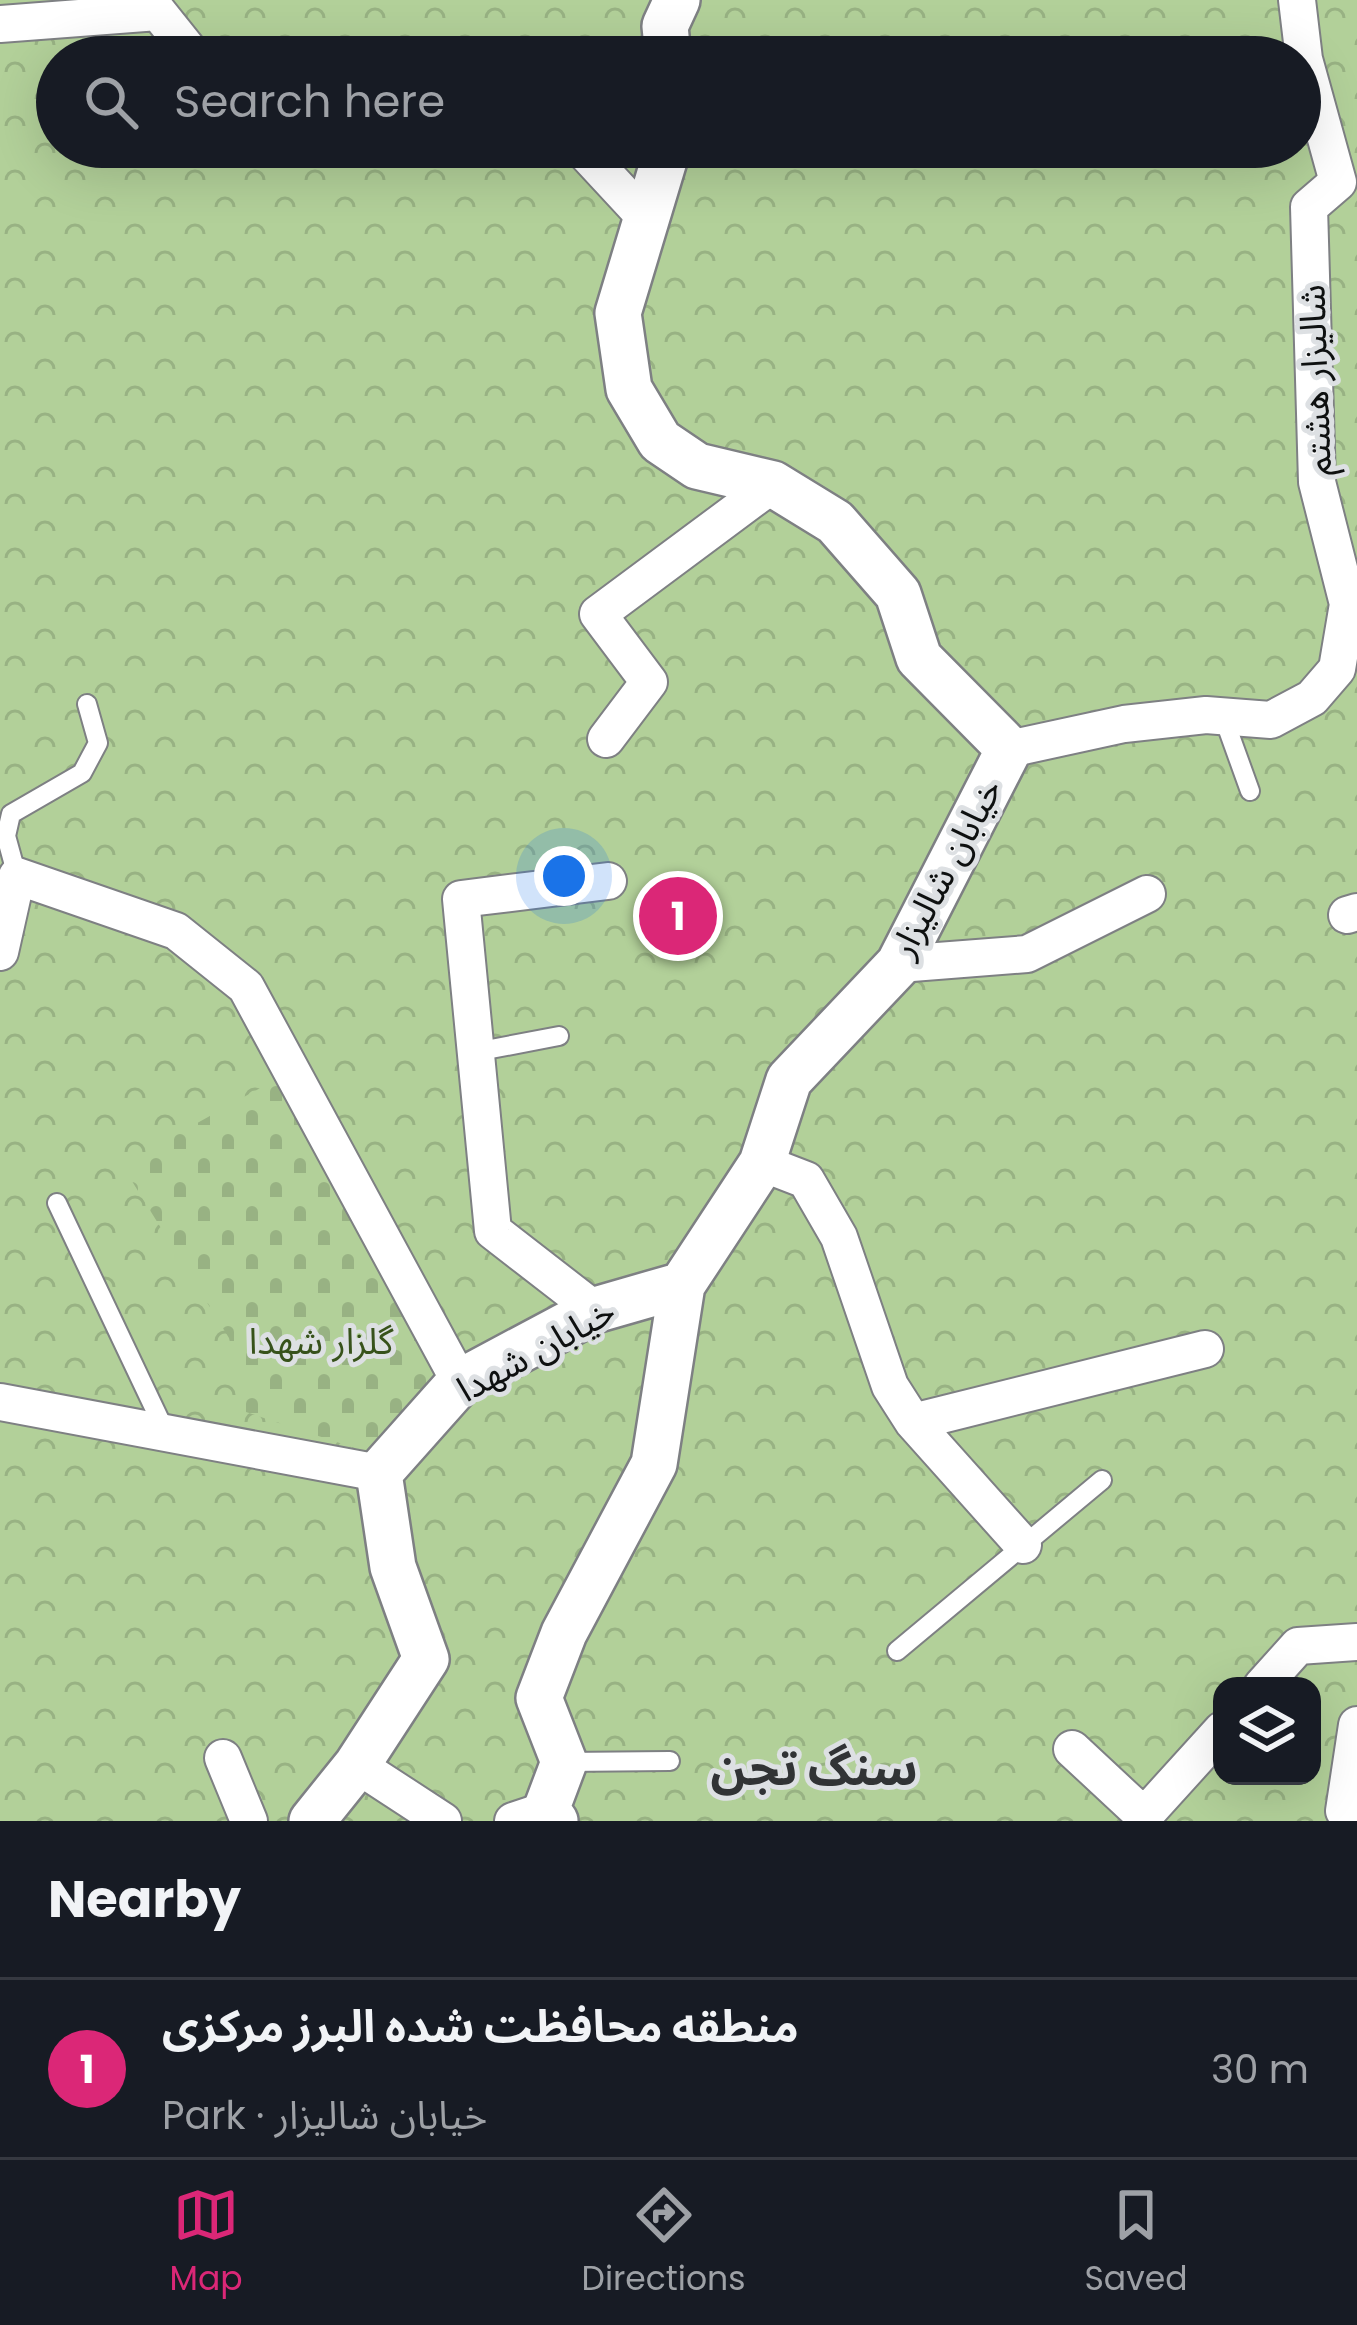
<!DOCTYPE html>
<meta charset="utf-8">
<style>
body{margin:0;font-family:Poppins,"Noto Sans Arabic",sans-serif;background:#242831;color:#f1f3f6}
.controls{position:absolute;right:36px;bottom:36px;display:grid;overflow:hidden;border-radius:24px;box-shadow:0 12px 48px #0002}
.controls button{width:108px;height:108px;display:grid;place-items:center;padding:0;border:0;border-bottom:3px solid #363941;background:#171b24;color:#f1f3f6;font:60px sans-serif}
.you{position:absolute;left:564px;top:876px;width:42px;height:42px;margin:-30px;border:9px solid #fff;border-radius:50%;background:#1a73e8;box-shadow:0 0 0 18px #1a73e833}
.badge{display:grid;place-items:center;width:78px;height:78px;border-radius:50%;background:#db2777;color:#fff;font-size:39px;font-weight:700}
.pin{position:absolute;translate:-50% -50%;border:6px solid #fff;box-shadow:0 3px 12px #0006}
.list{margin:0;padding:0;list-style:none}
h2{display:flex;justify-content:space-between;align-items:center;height:156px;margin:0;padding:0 48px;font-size:51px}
h2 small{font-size:39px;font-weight:400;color:#9ea1a6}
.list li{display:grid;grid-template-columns:78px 1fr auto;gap:36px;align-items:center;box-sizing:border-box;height:180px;padding:0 48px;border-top:3px solid #363941}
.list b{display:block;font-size:45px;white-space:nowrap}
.list p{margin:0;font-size:39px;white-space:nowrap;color:#9ea1a6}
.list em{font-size:39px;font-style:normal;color:#9ea1a6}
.icon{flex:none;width:66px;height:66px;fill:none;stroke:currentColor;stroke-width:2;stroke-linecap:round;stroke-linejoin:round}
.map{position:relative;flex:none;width:1357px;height:1821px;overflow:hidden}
.search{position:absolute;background:#171b24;box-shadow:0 12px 48px #0002;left:36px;right:36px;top:36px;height:132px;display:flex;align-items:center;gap:30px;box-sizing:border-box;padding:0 42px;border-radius:66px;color:#9ea1a6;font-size:45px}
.sheet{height:336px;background:#171b24}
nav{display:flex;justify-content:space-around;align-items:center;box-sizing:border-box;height:168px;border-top:3px solid #363941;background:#171b24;font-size:33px;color:#9ea1a6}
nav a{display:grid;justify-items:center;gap:6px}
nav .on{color:#db2777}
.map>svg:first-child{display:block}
.forest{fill:url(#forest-crowns);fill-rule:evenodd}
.cemetery{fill:url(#cemetery-stones)}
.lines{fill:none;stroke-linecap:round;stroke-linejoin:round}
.service-casing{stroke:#7e8083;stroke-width:22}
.minor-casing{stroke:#7e8083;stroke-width:40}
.tertiary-casing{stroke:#7e8083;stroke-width:50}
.service{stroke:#fff;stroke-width:18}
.minor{stroke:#fff;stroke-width:36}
.tertiary{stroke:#fff;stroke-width:45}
.labels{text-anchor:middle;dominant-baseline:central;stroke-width:10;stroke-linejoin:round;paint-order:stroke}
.street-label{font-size:36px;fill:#0e1010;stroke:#dde0e3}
.park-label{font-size:36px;fill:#37521b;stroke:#dde0e3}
.district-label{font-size:48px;font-weight:bold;fill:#313335;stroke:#dde0e3}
</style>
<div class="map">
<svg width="1357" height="1821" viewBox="0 0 1357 1821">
<defs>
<pattern id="forest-crowns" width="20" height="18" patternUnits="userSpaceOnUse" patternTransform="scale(3)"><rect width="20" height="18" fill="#b2d099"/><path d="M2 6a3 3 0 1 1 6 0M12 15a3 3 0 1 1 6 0" fill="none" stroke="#98b283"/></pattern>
<pattern id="cemetery-stones" width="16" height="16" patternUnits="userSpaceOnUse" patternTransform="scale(3)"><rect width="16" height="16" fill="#b2d099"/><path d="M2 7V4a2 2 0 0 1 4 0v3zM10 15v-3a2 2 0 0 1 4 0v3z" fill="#98b283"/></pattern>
</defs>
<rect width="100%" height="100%" fill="#dde0e3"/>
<path class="forest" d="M0,0H1357V1821H0ZM57,57H1300V147H57ZM1222,1686H1312V1776H1222Z"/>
<path class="cemetery" d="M278,1078L437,1373L370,1453L246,1412L229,1338L122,1165Z"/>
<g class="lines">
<g class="service-casing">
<path id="service" d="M1223,716L1250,791
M17,876L6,836L11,814L82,773L98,743L87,704
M475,1052L559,1036
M57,1203L166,1433
M897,1651L1102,1480
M564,1762L670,1761"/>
</g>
<g class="minor-casing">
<path id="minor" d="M1297,0L1304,59L1338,182
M0,24L158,12L194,57
M580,147L644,216
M606,739L649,682L598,614L773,484
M1009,749L1124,724L1206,715L1271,720L1312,698L1337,669L1348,604L1317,482L1309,207L1338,182
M1347,915L1357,912
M0,952L17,876L176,931L246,987L460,1382
M899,964L1027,954L1147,894
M762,1163L806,1180L839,1237L890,1386L913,1422L1023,1545
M595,1310L493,1231L461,899L608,881
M0,1402L379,1473
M913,1422L1205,1349
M1262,1686L1298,1646L1357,1642
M1072,1749L1144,1816L1222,1730
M223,1758L249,1821
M357,1765L443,1821
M1344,1811L1357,1725
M513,1821L546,1810"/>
</g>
<g class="tertiary-casing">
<path id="tertiary" d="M668,57L665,26L677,0
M312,1821L357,1765L426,1659L393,1567L379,1473L460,1382L595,1310L682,1285
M555,1821L546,1810L564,1762L539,1698L564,1633L654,1464L682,1285L762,1163L789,1080L899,964L1009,749L919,658L898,594L835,522L773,484L697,466L660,441L629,389L618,313L668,147"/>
</g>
<use href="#service" class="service"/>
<use href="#minor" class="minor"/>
<use href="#tertiary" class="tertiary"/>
</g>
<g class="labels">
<g class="street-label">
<text transform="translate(1315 380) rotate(-92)">شالیزار هشتم</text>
<text transform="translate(946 868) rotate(-62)">خیابان شالیزار</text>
<text transform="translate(536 1350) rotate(-29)">خیابان شهدا</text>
</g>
<g class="park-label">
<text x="321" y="1341">گلزار شهدا</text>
</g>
<g class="district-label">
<text x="814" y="1768">سنگ تجن</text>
</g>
</g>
</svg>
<div class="controls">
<button><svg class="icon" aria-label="layers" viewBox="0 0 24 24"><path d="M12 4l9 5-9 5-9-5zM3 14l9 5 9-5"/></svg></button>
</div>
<div class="you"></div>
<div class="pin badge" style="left:678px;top:916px">1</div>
<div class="search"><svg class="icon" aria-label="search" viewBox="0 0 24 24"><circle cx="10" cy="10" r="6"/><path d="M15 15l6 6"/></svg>Search here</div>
</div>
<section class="sheet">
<h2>Nearby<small></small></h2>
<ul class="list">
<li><span class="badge">1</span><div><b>منطقه محافظت شده البرز مرکزی</b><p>Park · خیابان شالیزار</p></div><em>30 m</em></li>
</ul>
</section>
<nav>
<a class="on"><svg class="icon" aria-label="map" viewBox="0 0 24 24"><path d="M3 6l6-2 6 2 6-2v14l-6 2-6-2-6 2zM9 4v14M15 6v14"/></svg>Map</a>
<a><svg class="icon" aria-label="directions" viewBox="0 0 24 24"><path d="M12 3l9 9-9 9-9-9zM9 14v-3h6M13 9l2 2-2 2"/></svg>Directions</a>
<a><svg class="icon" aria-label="saved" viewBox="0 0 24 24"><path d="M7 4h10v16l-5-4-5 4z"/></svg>Saved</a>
</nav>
